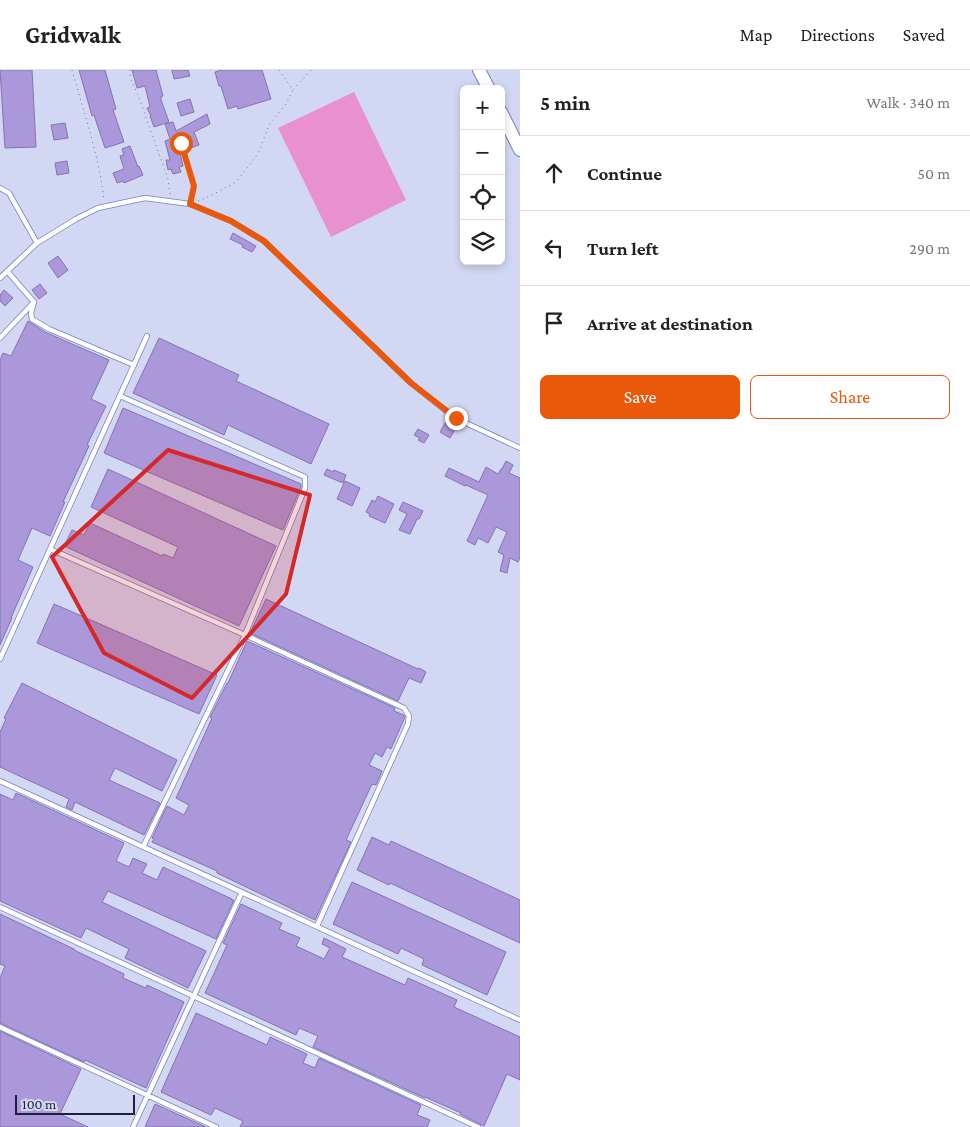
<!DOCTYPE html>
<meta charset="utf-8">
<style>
body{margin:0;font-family:"Crimson Pro",serif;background:#f6f6f6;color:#202124}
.controls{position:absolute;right:15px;top:15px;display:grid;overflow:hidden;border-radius:8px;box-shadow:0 2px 8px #0003}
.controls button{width:45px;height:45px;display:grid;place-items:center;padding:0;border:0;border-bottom:1px solid #e0e0e0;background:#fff;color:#202124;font:25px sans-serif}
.scale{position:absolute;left:15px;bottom:12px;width:120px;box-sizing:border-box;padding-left:5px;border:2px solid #1d2039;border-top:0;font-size:14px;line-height:18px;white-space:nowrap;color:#1d2039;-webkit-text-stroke:4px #d2d7f3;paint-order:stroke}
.stop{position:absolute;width:15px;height:15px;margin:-11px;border:4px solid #ea580c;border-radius:50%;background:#fff}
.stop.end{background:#ea580c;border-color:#fff;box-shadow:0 1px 5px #0008}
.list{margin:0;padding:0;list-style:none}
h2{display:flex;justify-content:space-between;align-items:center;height:65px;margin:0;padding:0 20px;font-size:21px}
h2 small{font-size:16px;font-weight:400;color:#757577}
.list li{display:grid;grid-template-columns:32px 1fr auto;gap:15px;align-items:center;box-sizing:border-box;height:75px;padding:0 20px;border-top:1px solid #e0e0e0}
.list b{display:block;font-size:19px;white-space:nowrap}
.list em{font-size:16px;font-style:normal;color:#757577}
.actions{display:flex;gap:10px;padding:15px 20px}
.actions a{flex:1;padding:11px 0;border:1px solid #ea580c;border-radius:8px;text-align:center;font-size:18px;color:#ea580c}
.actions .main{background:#ea580c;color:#fff}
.icon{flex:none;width:28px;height:28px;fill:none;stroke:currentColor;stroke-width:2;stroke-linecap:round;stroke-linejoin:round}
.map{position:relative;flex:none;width:520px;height:1057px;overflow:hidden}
header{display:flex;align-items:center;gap:30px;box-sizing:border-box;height:70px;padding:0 25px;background:#fff;border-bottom:1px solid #e0e0e0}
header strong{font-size:24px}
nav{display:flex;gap:28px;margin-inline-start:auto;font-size:18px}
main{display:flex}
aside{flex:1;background:#fff}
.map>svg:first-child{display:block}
.green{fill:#e890d0}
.building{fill:#ab98da;stroke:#8572b1}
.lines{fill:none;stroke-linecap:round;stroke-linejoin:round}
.service-casing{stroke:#7981c1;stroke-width:6}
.secondary-casing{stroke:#7981c1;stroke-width:14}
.path{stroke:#6f728d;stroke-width:1;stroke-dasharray:1 4;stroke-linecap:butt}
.service{stroke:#fff;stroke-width:4.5}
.secondary{stroke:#fff;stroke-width:12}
.route{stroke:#ea580c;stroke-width:6}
.marked{fill:#d62828;fill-opacity:0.2;stroke:#d62828;stroke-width:4;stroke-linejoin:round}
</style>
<header>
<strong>Gridwalk</strong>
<nav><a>Map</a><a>Directions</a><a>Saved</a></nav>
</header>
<main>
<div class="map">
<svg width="520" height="1057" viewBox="0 0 520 1057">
<rect width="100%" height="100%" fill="#d2d7f3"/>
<path class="green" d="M354,22L406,130L331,167L278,58Z"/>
<path class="building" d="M0,0H32L36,77L5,78Z
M79,0H105L116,39L113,40L124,72L105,78L94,45L92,46Z
M132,0H156L163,26L161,27V30L169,52L154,57L150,46H151L147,38L150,37L145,16L137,18Z
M172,0H188L190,6L174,9Z
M222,0H262L271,29L238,39L237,36L228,39L221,16H219L215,2Z
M190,29L194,42L181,46L177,33Z
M207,44L210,54L194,62L199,75L180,82L183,96L179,97L181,102L173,104L171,99L168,100L166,90H170L165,71L170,69L165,54L173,52L176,61Z
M65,53L68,68L54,70L51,55Z
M130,76L138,97L139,96L143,105L124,113L123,111L117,113L113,103L124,99L120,86L124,85L122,79Z
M67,91L69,103L57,105L55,93Z
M233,163L256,176L252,182L242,177L243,175L230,169Z
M58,186L68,200L58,208L48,193Z
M40,214L47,223L39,229L32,220Z
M4,220L13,228L5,236L0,231V225Z
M28,251L47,263L109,290L91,329L106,336L87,375L89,376L63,432H65L50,466L32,458L18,490L33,497L11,548H12L0,575V290L3,283L11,286Z
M159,268L239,305L236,311L329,354L311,394L228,355L224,365L133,323Z
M123,338L301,414V417L283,460L104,383Z
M448,348L458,354L450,368L440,362Z
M418,359L429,365L424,373L418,370L420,368L414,365Z
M506,391L513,395L509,403L520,408V487L518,492L510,488L507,503L500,501L504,485L498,482L507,462L496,457L488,473L478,468L475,475L467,471L488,425L466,415L465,416L445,406L449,398L479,412L486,397L498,404L501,399H502Z
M108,399L276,476L239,556L64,476L72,460L84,465L90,453L162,486L163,484L173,488L178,477L91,437Z
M327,399L333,402L334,400L346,405L343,413L324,405Z
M345,411L360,418L352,436L337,429Z
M378,426L394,434L385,453L369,446L370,444L366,442L372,430L375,432Z
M403,432L423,441L419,449H417L410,464L399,460L407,444L399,440Z
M266,529L418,599L419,598L426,602L421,613L409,608L398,631L250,563Z
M54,534L217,605L199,644L37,573Z
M247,571L395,638L394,641L404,645L405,647L391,679L387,677L382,687L375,683L369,695L382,701L376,715L372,714L346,770L351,772L315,850L217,803V801L152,772L154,769L152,768L167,736L184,745L189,735L176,728L212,648L210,647L227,613H228Z
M22,613L177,690L162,721L115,698L109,710L160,733L144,765L75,732L72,740L66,737L69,729L0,697V662L6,649L4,648Z
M16,723L124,773L116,791L129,797L133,788L147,794L142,803L157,810L163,797L232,829V830H234L216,869L108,821L102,832L206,881L188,918L125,888L129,879L86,858L81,868L0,831V724L13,730Z
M372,767L389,775L391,771L520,830V873L390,813L389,815L357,800Z
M352,812L506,882L487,925L422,895L424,889L401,878L398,884L333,854Z
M241,834L282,853L279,859L300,868L296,876L324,889L330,878L322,874L324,868L346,879L342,887L405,915L408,908L457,930L454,937L520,967V1010L507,1004L484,1056L460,1044L461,1043L425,1027V1028L313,977L318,966L299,958L296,965L205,923L227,875L223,873Z
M0,844L74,879V880L124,904L123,908L146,918L147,915L184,932L146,1018L85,990L84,992L0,953V908L5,896L0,894Z
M196,943L267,975L270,967L307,984L303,993L315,998L319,988L421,1035L417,1045L430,1050L427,1057H240L243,1051L215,1038L211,1045L161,1022Z
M0,961L81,999L60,1044L88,1057H0Z
M155,1034L206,1057H145Z"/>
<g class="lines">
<g class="service-casing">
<path id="service" d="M0,118L9,123L37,173
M0,208L37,173L76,149L98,138L145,128L190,134L231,151L264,171L411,313L455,348L520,378
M34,232L31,243L32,249L49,259L134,295
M0,268L34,232L7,201
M120,326L305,407V418L245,565L143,777
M50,479L245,565L404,638L409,646L408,654L317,856
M0,589L147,266
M0,711L520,950
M0,837L478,1057
M0,957L216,1057
M133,1057L242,822"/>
</g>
<g class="secondary-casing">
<path id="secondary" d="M479,0L489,19
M501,42L520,80"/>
</g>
<path class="path" d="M72,0C84,43 99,86 104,130
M130,0L131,10L138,25L168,109L170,124
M279,0L293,20L311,0
M181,73L194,116L191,129
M198,131L212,125L236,112L258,84L269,55L286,34L293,20"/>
<use href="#service" class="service"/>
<use href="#secondary" class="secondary"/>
</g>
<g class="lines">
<path class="route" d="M181,73L194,116L190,134L231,151L264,171L411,313L456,348"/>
</g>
<path class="marked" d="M168,380L310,425L286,524L192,628L104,583L52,487Z"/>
</svg>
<div class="controls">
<button>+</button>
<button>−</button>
<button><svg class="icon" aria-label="locate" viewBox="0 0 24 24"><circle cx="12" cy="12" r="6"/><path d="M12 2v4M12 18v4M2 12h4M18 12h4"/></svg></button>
<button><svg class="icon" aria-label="layers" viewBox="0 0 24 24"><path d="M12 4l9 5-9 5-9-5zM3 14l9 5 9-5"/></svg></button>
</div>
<div class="scale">100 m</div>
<div class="stop" style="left:181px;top:73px"></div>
<div class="stop end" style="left:456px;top:348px"></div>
</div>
<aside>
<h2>5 min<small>Walk · 340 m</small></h2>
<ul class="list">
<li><svg class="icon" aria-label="ahead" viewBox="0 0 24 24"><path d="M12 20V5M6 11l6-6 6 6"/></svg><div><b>Continue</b></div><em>50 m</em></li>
<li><svg class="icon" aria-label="left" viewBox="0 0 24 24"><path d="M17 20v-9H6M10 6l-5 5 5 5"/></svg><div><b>Turn left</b></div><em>290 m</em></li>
<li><svg class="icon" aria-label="arrive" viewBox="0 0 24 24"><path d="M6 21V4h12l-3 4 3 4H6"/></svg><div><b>Arrive at destination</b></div></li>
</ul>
<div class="actions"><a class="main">Save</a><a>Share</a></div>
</aside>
</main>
